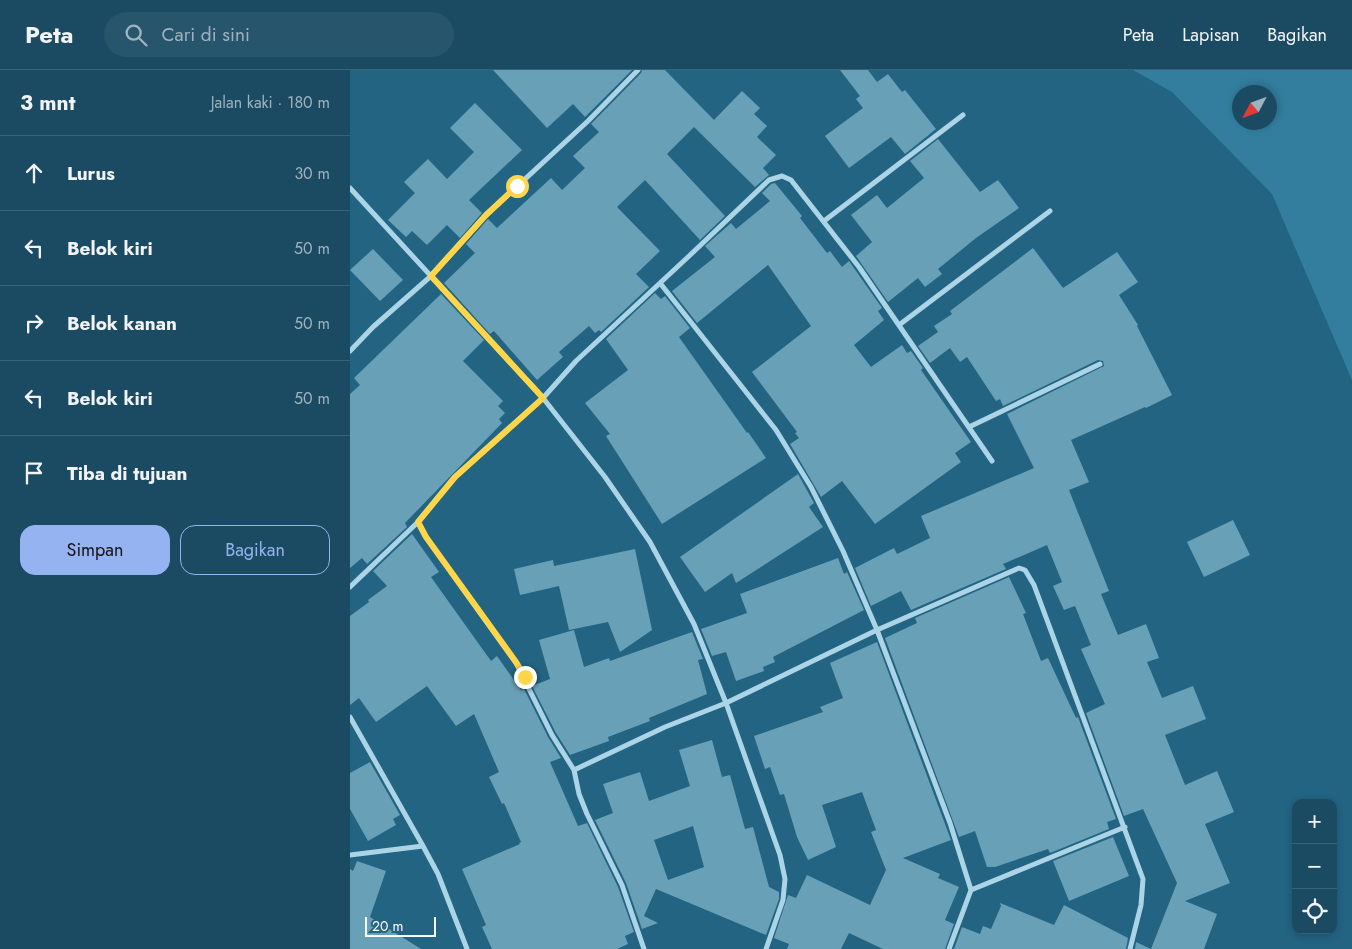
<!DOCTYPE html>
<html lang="id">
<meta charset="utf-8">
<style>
body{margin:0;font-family:Jost,sans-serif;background:#27556b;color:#f1f3f6}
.controls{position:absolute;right:15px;bottom:15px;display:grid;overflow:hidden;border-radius:10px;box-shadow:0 2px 8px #0003}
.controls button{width:45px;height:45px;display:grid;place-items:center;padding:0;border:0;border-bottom:1px solid #386377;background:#1a4b62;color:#f1f3f6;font:25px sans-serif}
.compass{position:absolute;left:882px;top:15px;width:45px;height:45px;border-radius:50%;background:#1a4b62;box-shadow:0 2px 8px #0003;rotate:229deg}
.scale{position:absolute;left:15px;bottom:12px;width:71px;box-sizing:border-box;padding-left:5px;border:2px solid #fff;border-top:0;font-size:14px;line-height:18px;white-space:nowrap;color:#fff;-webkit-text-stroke:4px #236482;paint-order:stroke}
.stop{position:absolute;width:15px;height:15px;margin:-11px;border:4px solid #ffd54a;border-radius:50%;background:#fff}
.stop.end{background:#ffd54a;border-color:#fff;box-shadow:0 1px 5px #0008}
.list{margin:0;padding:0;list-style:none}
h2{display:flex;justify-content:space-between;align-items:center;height:65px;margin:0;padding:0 20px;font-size:21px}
h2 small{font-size:16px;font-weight:400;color:#9fb3be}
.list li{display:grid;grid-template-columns:32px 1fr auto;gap:15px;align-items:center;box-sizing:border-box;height:75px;padding:0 20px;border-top:1px solid #386377}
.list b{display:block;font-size:19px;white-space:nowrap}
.list em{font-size:16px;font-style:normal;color:#9fb3be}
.actions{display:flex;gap:10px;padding:15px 20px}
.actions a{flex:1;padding:11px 0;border:1px solid #95b2f1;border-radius:15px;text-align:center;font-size:18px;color:#95b2f1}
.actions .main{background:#95b2f1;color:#111}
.icon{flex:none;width:28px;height:28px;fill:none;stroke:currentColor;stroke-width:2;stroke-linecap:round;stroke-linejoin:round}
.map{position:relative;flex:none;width:1002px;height:879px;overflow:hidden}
header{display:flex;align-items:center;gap:30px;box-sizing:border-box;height:70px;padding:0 25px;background:#1a4b62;border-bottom:1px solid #386377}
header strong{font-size:24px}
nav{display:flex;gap:28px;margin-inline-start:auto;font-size:18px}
.search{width:350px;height:45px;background:#27556b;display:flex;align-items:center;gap:12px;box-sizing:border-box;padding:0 18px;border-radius:28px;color:#9fb3be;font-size:19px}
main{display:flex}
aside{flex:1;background:#1a4b62}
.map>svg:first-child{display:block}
.green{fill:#337e9e;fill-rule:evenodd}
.building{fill:#68a0b8;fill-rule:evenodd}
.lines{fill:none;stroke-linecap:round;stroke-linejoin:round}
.street{stroke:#abd5e7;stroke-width:5}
.route{stroke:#ffd54a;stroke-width:6}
</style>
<header>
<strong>Peta</strong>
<div class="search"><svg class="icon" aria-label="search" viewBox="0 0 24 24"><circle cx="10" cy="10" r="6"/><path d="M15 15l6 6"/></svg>Cari di sini</div>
<nav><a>Peta</a><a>Lapisan</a><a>Bagikan</a></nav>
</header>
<main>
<aside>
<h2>3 mnt<small>Jalan kaki · 180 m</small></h2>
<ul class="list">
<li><svg class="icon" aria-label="ahead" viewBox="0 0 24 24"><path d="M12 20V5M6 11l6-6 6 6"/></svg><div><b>Lurus</b></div><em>30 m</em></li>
<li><svg class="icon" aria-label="left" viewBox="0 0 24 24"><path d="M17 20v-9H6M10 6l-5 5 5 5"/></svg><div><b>Belok kiri</b></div><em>50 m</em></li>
<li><svg class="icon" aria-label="right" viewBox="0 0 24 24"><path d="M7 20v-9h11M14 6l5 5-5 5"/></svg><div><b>Belok kanan</b></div><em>50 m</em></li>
<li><svg class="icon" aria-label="left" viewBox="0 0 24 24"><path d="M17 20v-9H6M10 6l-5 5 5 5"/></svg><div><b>Belok kiri</b></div><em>50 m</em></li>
<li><svg class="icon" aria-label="arrive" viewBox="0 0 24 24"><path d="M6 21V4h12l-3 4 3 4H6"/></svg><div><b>Tiba di tujuan</b></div></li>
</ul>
<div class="actions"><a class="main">Simpan</a><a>Bagikan</a></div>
</aside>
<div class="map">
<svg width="1002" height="879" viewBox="0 0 1002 879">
<rect width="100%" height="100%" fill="#236482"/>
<path class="green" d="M783,0H1002V310L922,124L822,22ZM889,22H919V52H889Z"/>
<path class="building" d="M143,0H282L235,47L223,34L197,58Z
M292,0H315L364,50L392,21L410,38L404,44L417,56L407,67L426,85L413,98L419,105L405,117L344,57L317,84L375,146L350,170L295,110L267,137L310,181L286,204L299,217L251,262L249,260L245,263L239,256L209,282L213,287L187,310L144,261L140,264L94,213L125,183L116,174L138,149L147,158L201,108L212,120L235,98L223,86L249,62L241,54L291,3Z
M490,0H518L527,12L538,4L552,22L555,20L586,59L555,84L541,67L499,98L475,66L513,38L506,29L510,26Z
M125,33L172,80L119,130L132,143L110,168L97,155L77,175L62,161L56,167L38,150L65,123L54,112L78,89L97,109L124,82L100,58Z
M588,69L630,122L648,110L669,138L626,168L588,199L592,204L575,217L568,208L538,232L506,186L522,172L501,145L527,125L537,138L574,108L560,91Z
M425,113L452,146L450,148L477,183L480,181L492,197L499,191L532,238L528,241L534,250L504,275L521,297L552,275L557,283L561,281L573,298L571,300L621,372L605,383L611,392L525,454L492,411L471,427L440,374L449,368L445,363L447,362L402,302L461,256L418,195L347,253L322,221L365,187L355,176L381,153L386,159L420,131L412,123L421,114Z
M683,178L713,218L767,182L788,212L769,225L788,255L787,256L822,325L796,338L795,337L721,370L739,412L719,420L759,521L751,524L768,565L796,554L809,588L797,592L812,628L843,616L856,649L815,665L835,715L867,701L884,742L855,754L880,813L835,831L867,844L854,879H801L827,813L793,739L774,746L736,643L755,634L731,579L741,575L725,536L714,540L703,516L712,512L697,475L653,494L656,499L561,540L551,521L521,536L505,498L544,478L547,484L580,468L571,446L684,398L657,344L754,296L753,291L748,290L653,336L650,329L646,331L617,287L610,292L600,278L580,293L568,276L588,262L584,256L602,244L600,241Z
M23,179L53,210L30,231L0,200Z
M305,223L311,229L315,226L340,258L329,267L397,363L398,362L416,388L312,454L256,366L260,364L235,333L278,300L256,269Z
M91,224L134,270L113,291L153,331L148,336L155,343L149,349L152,353L55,453L57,457L17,494L12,488L0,498V324L10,315L4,308Z
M448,404L464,433L459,437L473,457L386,513L382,503L355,522L330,487Z
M883,450L900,485L854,507L837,472Z
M62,464L89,502L81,507L141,591L147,586L171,620L174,619L198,667L211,688L200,692L228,756L237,753L268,817L284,862L275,866L278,874L267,879H142L132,857L136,855L112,799L170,774L169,773L171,772L154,733L152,734L139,707L149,702L124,644L106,656L77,616L26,652L9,628L0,635V546L19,532L18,530L37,516L23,501Z
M285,479L302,560L270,582L258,552L219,560L209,516L170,525L164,499L203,490L204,496Z
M488,488L494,504L497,502L514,540L423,587L425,592L413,597L414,601L386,611L376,582L362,586L351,559L397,543L390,524Z
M659,507L676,543L673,544L691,591L698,588L726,648L728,647L766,749L757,752L759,759L700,783L698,779L645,797H637L625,761L609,767L535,568L567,553L565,548Z
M224,560L234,597L259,588L260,591L342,562L353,589L348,590L357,624L299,648L300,651L258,667L259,671L220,685L206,663L182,616L200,609L189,570Z
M527,572L601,770L553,788L590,804L588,808L609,817L595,850L604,854L595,879H533L499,863L491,879H437L439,874L424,868L438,825L446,828L457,805L520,835L536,800L521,762L526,760L512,722L472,735L486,777L458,790L447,767L434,724L430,725L420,697L415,699L404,666L473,642L470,637L493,628L480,593Z
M362,670L372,707L380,705L395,759L403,757L419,817L429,822V829L416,865L306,819L294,846L308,853L292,859L276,813L245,750L263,743L253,714L290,702L299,731L340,716L329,680ZM343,756L354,797L318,810L304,770Z
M20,692L50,745L43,749L46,755L18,771L0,739V703Z
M763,767L779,806L719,831L703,791Z
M7,791L36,801L20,847L71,879H0V799L3,801Z
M650,833L704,855L714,835L778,868L776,879H604L612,857L630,864L633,856L641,859L651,836Z
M786,872L801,879H785Z"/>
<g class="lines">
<path class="street" d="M0,118L193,328L255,407L300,472L344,554L376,633L430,785L435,809L433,830L416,879
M474,151L613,45
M549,255L700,141
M0,281L23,257L81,206L136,145L238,51L288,0
M619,357L750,294
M68,452L76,467L166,593L202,665L224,700L315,657L376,633L527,560L493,481L461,417L426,360L310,213
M0,517L68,452L105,407L193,328L226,291L338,187L419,110L432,106L441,110L509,197L642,391
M0,647L73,776
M224,700L229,724L237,744L272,815L294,879
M0,785L73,776L88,804L117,879
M621,820L775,757
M599,879L621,820L600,753L527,560L669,498L675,500L684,515L793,809L791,835L780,879"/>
</g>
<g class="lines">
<path class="route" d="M167,116L136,145L81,206L193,328L105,407L68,452L76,467L166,592L175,607"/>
</g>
</svg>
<div class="controls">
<button>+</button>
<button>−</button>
<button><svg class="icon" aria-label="locate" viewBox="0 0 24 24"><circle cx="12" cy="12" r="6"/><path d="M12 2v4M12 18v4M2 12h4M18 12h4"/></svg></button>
</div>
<svg class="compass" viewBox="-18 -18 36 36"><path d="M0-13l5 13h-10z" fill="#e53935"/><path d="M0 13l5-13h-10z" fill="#9fb3be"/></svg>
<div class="scale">20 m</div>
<div class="stop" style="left:167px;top:116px"></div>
<div class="stop end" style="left:175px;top:607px"></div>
</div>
</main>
